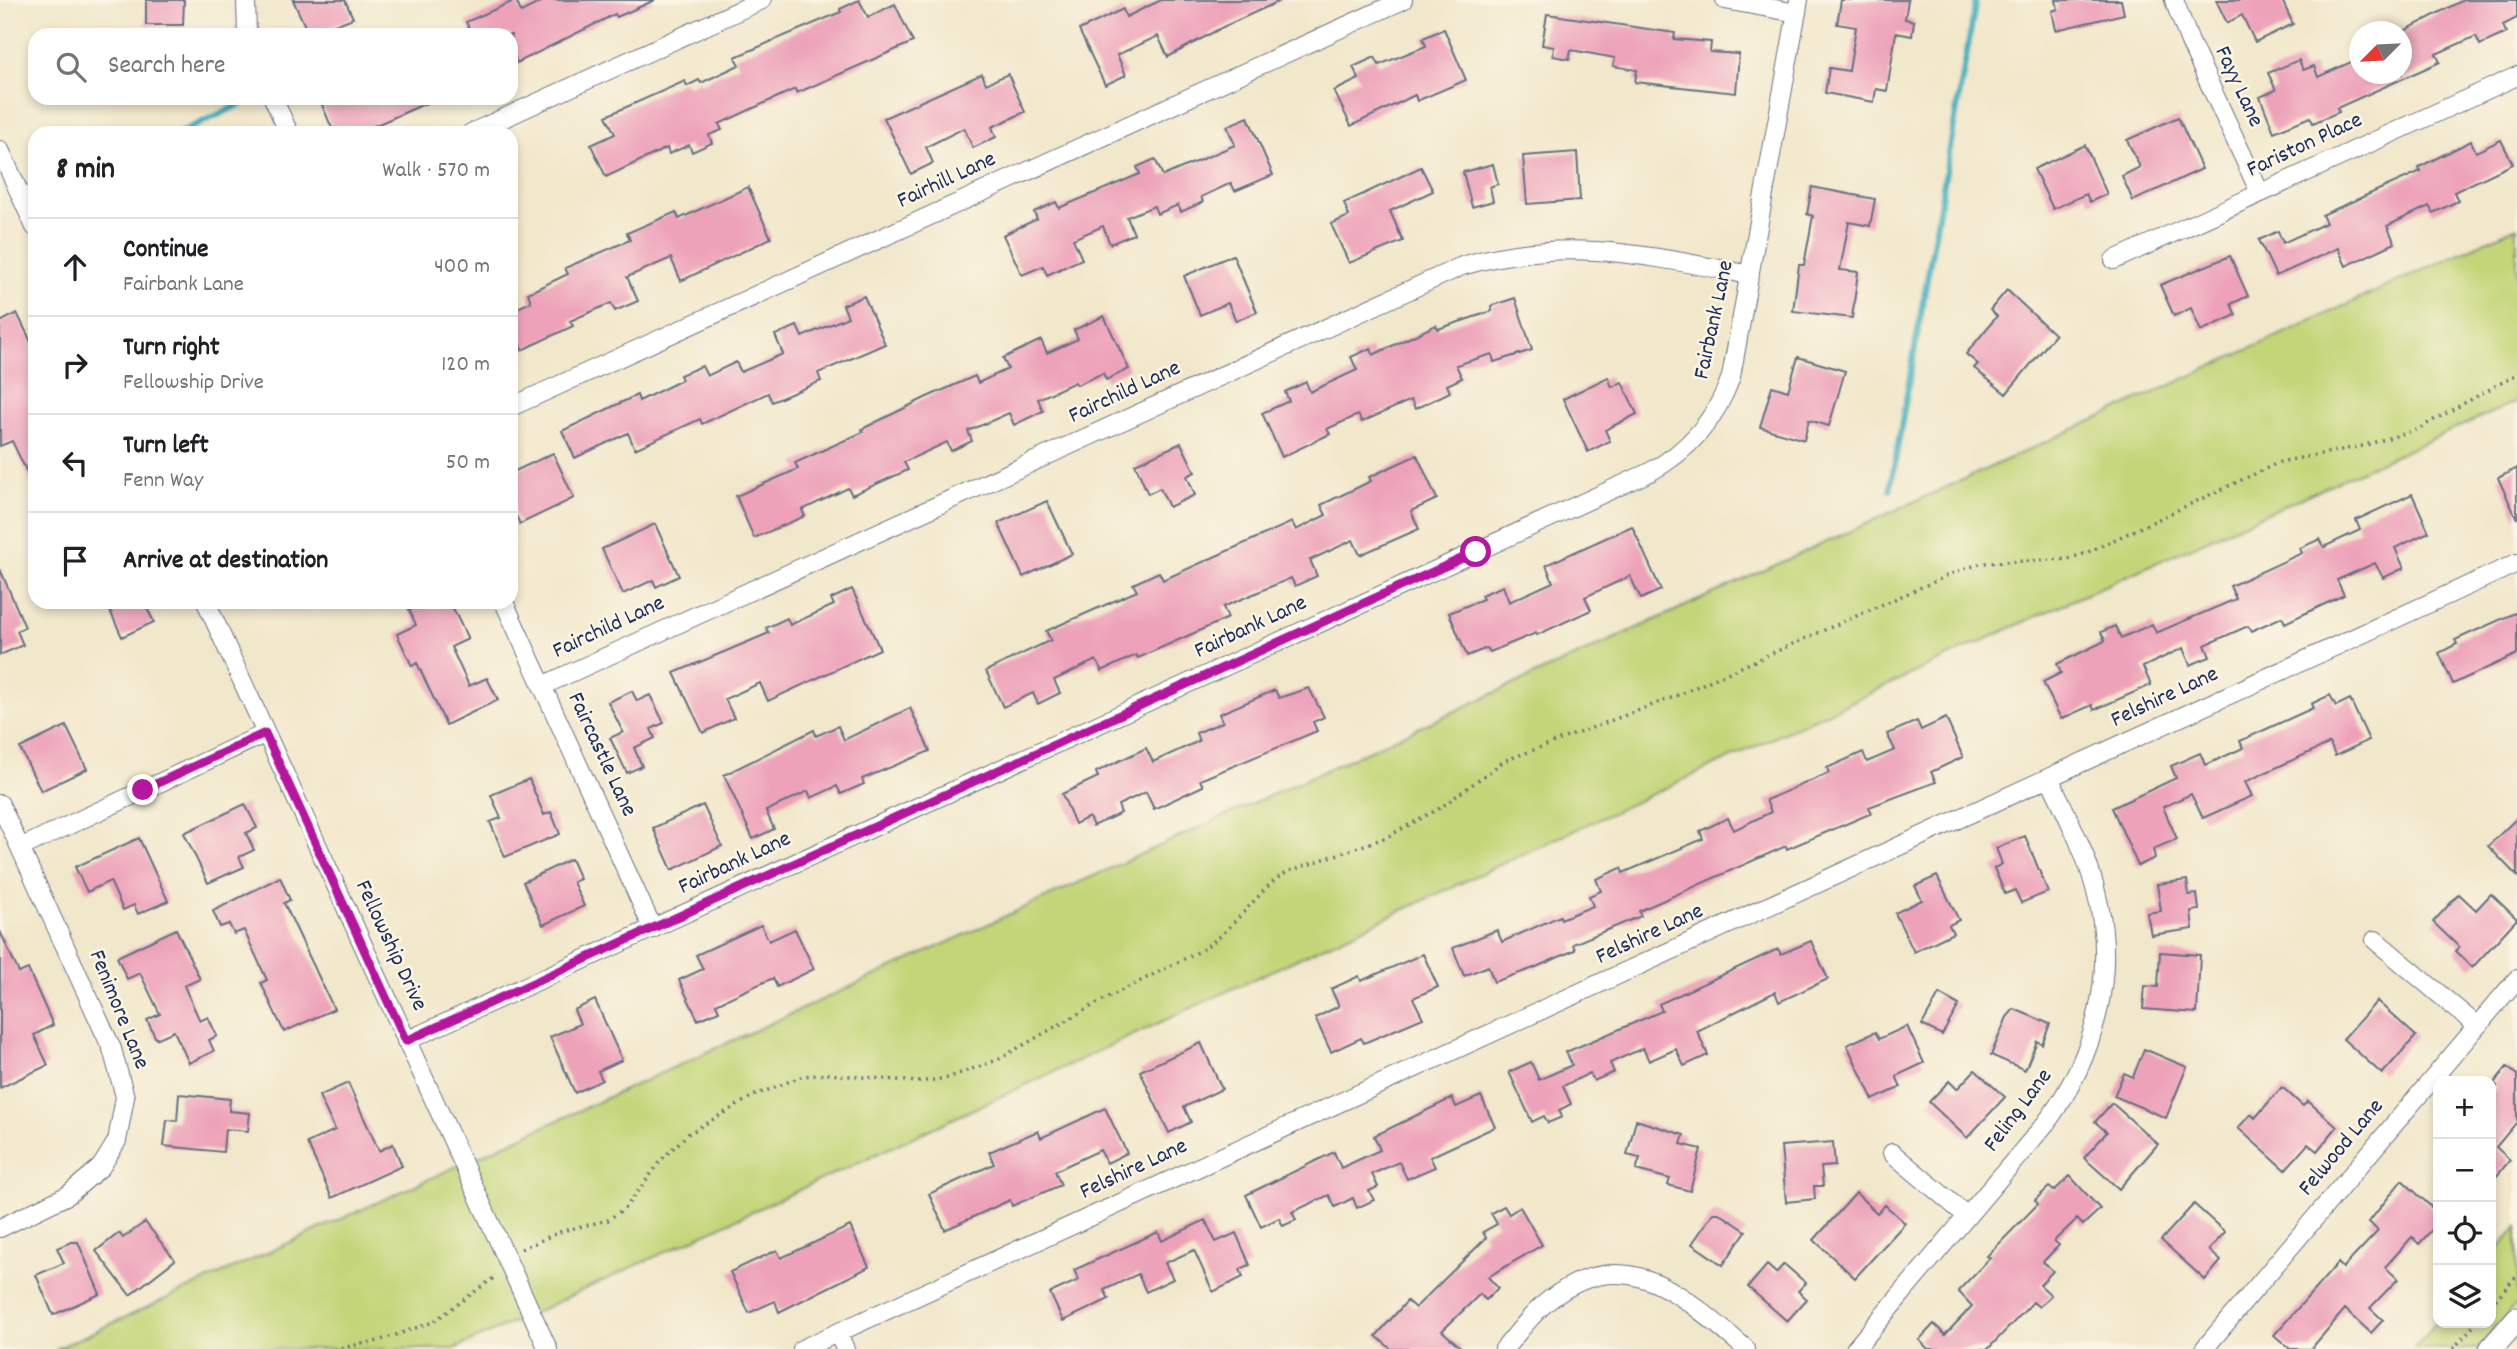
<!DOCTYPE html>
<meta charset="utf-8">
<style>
body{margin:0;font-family:Dekko,sans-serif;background:#f6f6f6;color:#202124}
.controls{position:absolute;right:21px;bottom:21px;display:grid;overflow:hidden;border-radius:14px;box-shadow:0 4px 10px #0003}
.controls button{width:63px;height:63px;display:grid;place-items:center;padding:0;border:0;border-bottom:2px solid #e0e0e0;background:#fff;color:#202124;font:35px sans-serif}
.compass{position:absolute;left:2349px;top:21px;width:63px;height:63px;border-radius:50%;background:#fff;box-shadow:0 4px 10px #0003;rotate:246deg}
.stop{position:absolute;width:21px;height:21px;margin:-16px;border:5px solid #b5179e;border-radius:50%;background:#fff}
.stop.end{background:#b5179e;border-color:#fff;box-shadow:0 2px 7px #0008}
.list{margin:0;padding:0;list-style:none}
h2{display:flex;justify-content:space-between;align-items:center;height:91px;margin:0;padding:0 28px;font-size:30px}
h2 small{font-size:23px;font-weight:400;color:#757577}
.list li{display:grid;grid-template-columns:46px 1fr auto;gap:21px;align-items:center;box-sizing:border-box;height:98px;padding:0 28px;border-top:2px solid #e0e0e0}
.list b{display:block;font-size:26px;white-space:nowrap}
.list p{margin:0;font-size:23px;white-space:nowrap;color:#757577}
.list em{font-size:23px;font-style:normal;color:#757577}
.icon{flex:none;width:38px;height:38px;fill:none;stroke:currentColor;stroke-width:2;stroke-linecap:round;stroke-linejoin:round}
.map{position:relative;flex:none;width:2517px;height:1349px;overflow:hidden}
.search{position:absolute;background:#fff;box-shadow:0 4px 10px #0003;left:28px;top:28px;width:490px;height:77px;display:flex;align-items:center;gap:18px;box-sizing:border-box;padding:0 24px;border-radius:21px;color:#757577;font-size:26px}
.panel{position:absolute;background:#fff;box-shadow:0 4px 10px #0003;left:28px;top:126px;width:490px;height:483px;border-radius:21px}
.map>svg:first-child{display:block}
.green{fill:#c3d578;stroke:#6f826b;stroke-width:2}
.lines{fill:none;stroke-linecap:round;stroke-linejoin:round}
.stream{stroke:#40afbd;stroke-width:6}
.building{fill:#eda2b9}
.minor-casing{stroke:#666f84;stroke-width:20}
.tertiary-casing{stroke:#666f84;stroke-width:25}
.path{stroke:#666f84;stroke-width:3.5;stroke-dasharray:2 5;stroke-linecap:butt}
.minor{stroke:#fff;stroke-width:18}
.tertiary{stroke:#fff;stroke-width:23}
.route{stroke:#b5179e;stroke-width:9}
.labels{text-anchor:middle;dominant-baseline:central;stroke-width:5;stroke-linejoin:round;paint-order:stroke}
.street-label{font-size:23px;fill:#1b2f5e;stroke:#fcf5e5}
</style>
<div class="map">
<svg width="2517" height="1349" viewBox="0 0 2517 1349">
<rect width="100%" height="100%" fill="#fcf5e5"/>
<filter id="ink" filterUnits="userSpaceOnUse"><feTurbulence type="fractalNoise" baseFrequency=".0143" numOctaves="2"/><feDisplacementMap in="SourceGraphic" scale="14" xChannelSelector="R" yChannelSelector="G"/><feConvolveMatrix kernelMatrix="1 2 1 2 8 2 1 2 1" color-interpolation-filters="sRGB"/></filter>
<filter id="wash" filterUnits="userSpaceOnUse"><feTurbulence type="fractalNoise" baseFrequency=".00686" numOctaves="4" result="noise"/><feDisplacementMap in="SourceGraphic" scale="28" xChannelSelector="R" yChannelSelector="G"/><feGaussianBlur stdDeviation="1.57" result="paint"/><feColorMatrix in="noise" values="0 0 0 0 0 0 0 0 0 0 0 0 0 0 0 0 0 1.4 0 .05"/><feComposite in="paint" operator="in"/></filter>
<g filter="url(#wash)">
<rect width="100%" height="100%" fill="#f1e7ca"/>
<path class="green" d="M2517,227V401L2015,626L512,1323L454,1349H56Z
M2517,1227V1303L2478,1349H2414L2438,1320L2491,1323V1258Z"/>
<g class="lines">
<path class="stream" d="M179,133L243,103
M1890,490L1976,0"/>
</g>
<g id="blocks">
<path class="building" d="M146,0H184L183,25H146Z
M293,0H345L353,18L309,35Z
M516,0L521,12L545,0H655L617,17L615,14L517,63L511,49V35H472L466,22Z
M859,0L868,17L895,4L913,42L797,93L795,89L719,124L722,130L709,135L712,143L692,152L689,145L669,154L667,148L606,177L591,145L615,134L606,116L685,81L687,86L699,80L701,83L739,65L735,57L841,12L840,9Z
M1161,0H1282L1221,28L1168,57L1158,36L1117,55L1126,75L1105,85L1079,30L1123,9L1126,17Z
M1841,0H1908L1905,19L1914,21L1912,36L1896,33L1887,91L1876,89L1874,102L1825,93L1829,68L1849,71L1856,27L1837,24Z
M2056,0H2121L2124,14L2056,30L2052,11L2058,9Z
M2216,0H2282L2293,24L2255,42L2242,15L2227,23Z
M2463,0H2517V18L2503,25L2506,33L2480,45L2476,36L2436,54L2440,62L2337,108L2339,112L2313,123L2310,117L2274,132L2260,97L2276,90L2268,73L2299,60L2303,70L2314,66L2318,77L2360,58V74H2402V32Z
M1547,14L1675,33L1674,39L1711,42L1710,52L1739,54L1736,93L1635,82L1637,70L1613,66L1615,58L1571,50L1569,59L1553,56L1554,47L1542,45Z
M1444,29L1466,80L1417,101L1415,95L1351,126L1334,91L1359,79L1353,67L1375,57L1379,65L1426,46L1423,38Z
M982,74L986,84L1008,74L1025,112L992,127L996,137L973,148L964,128L926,147L933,163L911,174L884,118Z
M319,98H438L358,133H334Z
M1248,117L1273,175L1235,191L1231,183L1201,197L1203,202L1181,212L1178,205L1157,214L1154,206L1127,217L1134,234L1110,244L1103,226L1073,239L1082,259L1047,275L1043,266L1022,275L1003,235L1037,219L1034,212L1056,202L1059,208L1140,174L1137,167L1155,159L1163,176L1235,145L1227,126Z
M2178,117L2202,169L2133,201L2122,176L2140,167L2127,140Z
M2501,140L2513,164L2454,192L2458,201L2433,213L2429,206L2387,226L2395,243L2346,266L2338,248L2276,276L2259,240L2278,231L2283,243L2326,223L2322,215L2421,171L2419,167L2471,141L2476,152Z
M2085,145L2107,194L2090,202L2086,194L2053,209L2034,169Z
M1577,152L1580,200L1527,204L1523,156Z
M1493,164L1498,184L1490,187L1493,201L1472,207L1463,172Z
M1421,167L1433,191L1390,211L1403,241L1349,263L1331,224L1349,216L1344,203Z
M748,187L771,238L681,281L671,258L627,277L638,301L615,311L611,303L570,321L573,326L522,350L511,326V311L531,302L528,293L568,274L565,268L630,240L627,233L676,212L679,219Z
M1812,187L1875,199L1870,226L1849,222L1840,270L1858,272L1852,318L1793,311L1799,265H1804L1813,216L1807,214Z
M1233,255L1257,312L1236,321L1228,303L1200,315L1184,276Z
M2230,256L2248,296L2231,304L2236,315L2201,331L2191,308L2174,316L2160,285Z
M2007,290L2055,335L2006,394L1974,368L1978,364L1966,354L1997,316L1990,310Z
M864,296L885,344L818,373L821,381L772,402L768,393L702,424L700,419L635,449L628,433L575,458L562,431L637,395L639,401L682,380L680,375L702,366L707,376L736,362L741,372L783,354L775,335L797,326L802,337L848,317L843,305Z
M1515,298L1532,350L1494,362L1492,354L1456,365L1462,378L1447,385L1450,392L1415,409L1411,400L1362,422L1358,415L1327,429L1330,434L1282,457L1262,413L1289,401L1285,392L1306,382L1310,392L1357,370L1351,357L1371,348L1373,355L1436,325L1438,329L1492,311L1491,306Z
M17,313L35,350V489L12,441L0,446V322Z
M1104,316L1129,369L1106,380L1103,373L1077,385L1075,382L1038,399L1043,411L1014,425L1009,413L968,431L972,441L951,451L947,442L904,462L908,470L852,495L848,488L802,510L805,516L754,538L736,496L798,469L795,463L863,432L862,429L927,397L975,376L978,383L1008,369L1003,358L1041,340L1047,353L1078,339L1074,330Z
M1798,357L1845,371L1829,426L1809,420L1804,440L1760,427L1772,386L1788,391Z
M1608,377L1612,387L1622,382L1637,414L1605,430L1610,441L1588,452L1563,399Z
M1181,443L1195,472L1187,476L1195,495L1169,507L1160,488L1148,494L1135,464Z
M553,453L574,498L520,524L511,506V473Z
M1417,455L1437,499L1411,511L1419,529L1360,555L1353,540L1310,560L1317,576L1295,586L1291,578L1223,607L1228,618L1138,658L1136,655L1102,671L1096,660L1054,680L1060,693L1038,704L1033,693L1003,707L986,671L1051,640L1046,631L1137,591L1133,584L1159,572L1163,580L1292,522L1296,530L1326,515L1321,505L1371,481L1369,477Z
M2517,468V519L2498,478Z
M2412,494L2429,532L2395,548L2404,568L2383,578L2375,563L2337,580L2344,595L2285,623L2282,617L2251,631L2248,626L2205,645L2210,657L2190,665L2183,648L2143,667L2151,685L2094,710L2092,705L2061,719L2043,682L2061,673L2057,664L2105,641L2101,632L2115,626L2121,638L2152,624L2156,633L2236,599L2230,586L2302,553L2300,548L2320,539L2324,547L2360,530L2356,520Z
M1047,501L1072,554L1023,577L998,523Z
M655,524L679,576L656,587L653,580L623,594L602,549Z
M1632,526L1661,590L1641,599L1630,576L1585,597L1591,610L1537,635L1536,633L1490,652L1487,648L1467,656L1449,613L1483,599L1481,595L1503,586L1509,602L1553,582L1546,565Z
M0,569L25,627L17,631L23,645L0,655Z
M852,589L880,649L768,701L760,683L725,699L734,718L703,733L674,673L769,633L766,628L787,618L790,625L834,605L831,599Z
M106,602H144L154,622L122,637Z
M417,602H450L468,639L451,647L469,686L487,678L498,700L446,725L417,663L412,666L397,634L416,625L408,607Z
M2517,612V654L2453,684L2439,653L2457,644L2455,640Z
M1309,688L1324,717L1313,722L1317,731L1200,780L1203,786L1154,809L1146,792L1118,805L1121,813L1093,826L1089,817L1075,824L1062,794L1098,777L1096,772L1146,748L1153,762L1199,741L1196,733L1223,722L1219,714L1275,690L1279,698Z
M632,691L637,701L650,695L664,723L651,729L655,738L634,748L642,766L627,773L610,738L623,732L608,702Z
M2330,695L2336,706L2350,699L2369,740L2335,756L2330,743L2245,782L2252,796L2203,818L2191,794L2163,807L2177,839L2153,849L2155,858L2138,866L2112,808L2176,778L2171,766L2200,753L2206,765L2243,748L2240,741L2313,708L2311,704Z
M910,708L930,751L862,779L864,784L841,794L837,786L811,798L808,791L766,811L774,829L753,839L724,775L814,730L816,736L838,726L844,740Z
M1946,718L1963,757L1931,772L1936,782L1869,807L1872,813L1787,849L1786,846L1639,911L1641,916L1573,944L1575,950L1534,968L1494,982L1488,966L1464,976L1453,948L1497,930L1502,942L1560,916L1561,919L1593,906L1589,896L1601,891L1596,879L1621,868L1623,873L1703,839L1700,831L1728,818L1734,830L1771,812L1766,800L1829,773L1827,768L1863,752L1867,762L1895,750L1887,734L1917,721L1921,730Z
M66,726L87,769L41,791L20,748Z
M529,779L544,815L551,812L560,834L505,857L490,822L501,818L491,795Z
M245,804L257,828L246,833L254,850L239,857L244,867L208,883L184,833Z
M703,805L722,846L672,870L653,828Z
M2517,818V876L2488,846Z
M2025,836L2048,892L2021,903L2015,890L2005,894L1994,868L2002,864L1996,848Z
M139,838L168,901L138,914L134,905L123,910L110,881L87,892L75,867Z
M571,859L580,879L573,882L584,906L543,925L523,882Z
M1937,876L1959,920L1949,925L1953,933L1914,952L1895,913L1922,900L1915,886Z
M280,877L290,900L284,903L334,1009L284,1032L261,983L267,980L244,930L234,934L229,924L220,927L213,911Z
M2187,880L2189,895L2197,894L2199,910L2191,911L2193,929L2151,935L2147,913L2161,911L2157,884Z
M2459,894L2476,910L2491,894L2517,919L2472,968L2455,951L2459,947L2433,922Z
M761,925L769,941L795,929L814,969L777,987L773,978L716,1004L719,1011L698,1020L679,980L703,969L696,955Z
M176,929L200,979L184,986L200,1021L208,1017L217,1036L209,1040L214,1051L189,1063L174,1031L156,1039L147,1020L160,1014L140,973L127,979L117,957Z
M0,931L19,973L28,969L53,1025L34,1035L48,1065L0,1088Z
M1811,941L1828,979L1779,1002L1775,992L1697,1031L1708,1055L1684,1066L1676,1049L1649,1061L1643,1048L1610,1063L1614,1072L1594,1081L1590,1073L1563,1086L1571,1104L1559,1110L1562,1117L1548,1123L1544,1116L1532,1122L1509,1072L1531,1062L1539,1080L1572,1065L1566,1052L1662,1011L1659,1004L1778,949L1781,954Z
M2160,952L2200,955L2197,1013L2143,1009L2145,986L2158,987Z
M1423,954L1438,987L1413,998L1423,1018L1364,1043L1361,1038L1331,1052L1315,1018L1339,1006L1331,989L1359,976L1361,981Z
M1939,994L1959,1005L1942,1035L1922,1025Z
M595,1000L622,1060L598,1071L602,1080L575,1093L550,1037L580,1024L574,1010Z
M2377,1001L2416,1036L2382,1074L2343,1039Z
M2014,1009L2050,1024L2042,1044L2037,1041L2025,1070L1991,1055L2007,1017Z
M1907,1026L1924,1063L1896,1076L1901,1087L1873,1100L1847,1045L1875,1032L1879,1039Z
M1201,1043L1222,1089L1184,1107L1191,1122L1169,1133L1140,1071Z
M2144,1049L2187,1067L2166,1118L2114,1096L2124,1073L2133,1077Z
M2507,1067L2517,1075V1122L2496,1147L2510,1160L2491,1183V1094L2497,1086L2494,1083Z
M1975,1070L2005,1097L1967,1138L1929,1102L1949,1081L1957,1089Z
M348,1083L379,1151L393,1144L402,1166L332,1198L307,1143L335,1130L319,1096Z
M2282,1087L2303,1106L2308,1101L2337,1127L2317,1151L2308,1144L2285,1170L2238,1128L2251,1114L2255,1118Z
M179,1094L230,1099L229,1111L250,1113L248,1131L225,1129L223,1152L164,1146L167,1120L177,1121Z
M1481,1096L1495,1127L1430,1157L1435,1167L1407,1179L1399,1162L1372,1174L1378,1187L1369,1191L1374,1200L1357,1208L1353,1198L1335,1207L1329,1195L1292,1212L1296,1220L1283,1226L1279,1218L1261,1227L1246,1195L1334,1152L1341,1168L1380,1150L1374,1136L1452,1098L1456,1107Z
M2112,1103L2158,1144L2119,1189L2084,1158L2107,1132L2095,1122Z
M1105,1108L1127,1153L1107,1163L1100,1150L1055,1171L1061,1185L1012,1206L1010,1200L945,1230L929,1194L994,1164L989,1152L1038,1131L1041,1138Z
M1636,1120L1684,1135L1681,1144L1701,1149L1690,1191L1668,1185L1670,1179L1636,1170L1640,1158L1627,1155Z
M1833,1142L1835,1166L1821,1167L1823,1186H1814L1815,1199L1786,1202L1781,1146Z
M2070,1176L2100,1209L2083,1225L2077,1219L2054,1241L2059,1245L2043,1262L2053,1271L2040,1285L2051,1295L2039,1307L2033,1302L1988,1349H1928L1919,1340L1934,1324L1945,1335L1972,1306L1958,1291L1990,1258L1987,1256L2038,1204L2035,1200L2049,1187L2054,1191Z
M2402,1180L2438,1213V1223L2419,1244L2412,1237L2385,1267L2398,1279L2370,1308L2383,1320L2371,1333L2345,1309L2311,1349H2290L2274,1335L2338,1263L2343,1268L2378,1231L2369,1222Z
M1856,1193L1877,1213L1885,1205L1905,1223L1855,1278L1814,1240Z
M2194,1204L2225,1232L2209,1250L2221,1261L2205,1280L2161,1240Z
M1504,1206L1509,1214L1520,1207L1542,1245L1488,1277L1498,1288L1486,1300L1480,1294L1442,1331L1463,1349H1391L1376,1336L1407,1301L1415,1308L1486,1238L1483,1232L1497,1224L1491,1213Z
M1713,1213H1719L1746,1231L1723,1265L1692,1244Z
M1205,1220L1216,1242L1236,1233L1250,1265L1240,1269L1243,1277L1213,1292L1194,1250L1165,1263L1173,1279L1146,1292L1138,1274L1104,1290L1109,1299L1063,1321L1050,1293L1079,1280L1074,1270L1158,1232L1162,1241Z
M145,1222L175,1260L130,1295L96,1251L119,1233L123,1238Z
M850,1226L869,1267L779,1312L775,1301L749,1313L730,1272L777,1250L781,1258Z
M71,1242H78L100,1294L53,1315L36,1275L64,1263L57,1248Z
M1784,1264L1806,1283L1798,1291L1807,1299L1787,1321L1748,1287L1767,1265L1776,1273Z"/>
</g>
</g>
<g filter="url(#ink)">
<use href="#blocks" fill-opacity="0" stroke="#666f84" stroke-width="2"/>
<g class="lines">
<g class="minor-casing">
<path id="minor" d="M246,0L247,35
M1725,0L1797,13
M2174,0L2190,42L2260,193
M273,98L289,133
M471,133L762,0
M0,150L35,227
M2114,260L2517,76
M511,407L1403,0
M206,602L548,1349
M504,602L653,929
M542,686L1462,266C1563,235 1650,256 1750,275
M0,804L112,1049L125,1097L117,1141L101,1167L68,1195L0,1228
M20,848L266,733
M2375,940L2477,1026
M406,1041L1650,472C1690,450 1716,419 1731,377L1799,0
M1892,1153L1967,1216
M838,1333L845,1349
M802,1349L2517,563
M1504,1349C1518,1333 1531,1314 1548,1301C1627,1238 1686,1298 1746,1349
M1855,1349L2046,1123C2096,1056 2118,971 2095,888C2085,850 2066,814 2050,779
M2204,1349L2517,979"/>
</g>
<g class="tertiary-casing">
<path id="tertiary" d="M2491,1349L2517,1319"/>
</g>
<path class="path" d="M521,1249L562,1231L608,1220L626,1207L664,1157L688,1134L753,1096L803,1076L829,1074L919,1082L947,1078L997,1060L1101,1001L1202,950L1223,934L1271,883L1287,872L1387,837L1440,808L1504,761L1671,698L1958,571L1983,563L2068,559L2086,553L2280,462L2362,446L2416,430L2517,374
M2491,1305L2517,1275
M334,1349L378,1341L433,1322L495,1277
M2453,1349L2476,1323"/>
<use href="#minor" class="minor"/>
<use href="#tertiary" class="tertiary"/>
</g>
</g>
<g class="lines" filter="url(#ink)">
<path class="route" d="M143,790L265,733L406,1041L1476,552"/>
</g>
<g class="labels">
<g class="street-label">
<text transform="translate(2238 87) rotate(65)">Fayy Lane</text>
<text transform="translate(2305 146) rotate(-25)">Fariston Place</text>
<text transform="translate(947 181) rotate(-25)">Fairhill Lane</text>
<text transform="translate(1715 320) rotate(-78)">Fairbank Lane</text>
<text transform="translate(1125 393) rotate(-25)">Fairchild Lane</text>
<text transform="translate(609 628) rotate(-25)">Fairchild Lane</text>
<text transform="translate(1251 628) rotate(-25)">Fairbank Lane</text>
<text transform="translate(2165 698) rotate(-25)">Felshire Lane</text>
<text transform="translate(601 755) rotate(65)">Faircastle Lane</text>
<text transform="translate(735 864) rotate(-25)">Fairbank Lane</text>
<text transform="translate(1650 935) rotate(-25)">Felshire Lane</text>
<text transform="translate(390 946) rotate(65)">Fellowship Drive</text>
<text transform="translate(118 1010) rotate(68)">Fenimore Lane</text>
<text transform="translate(2019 1111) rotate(-53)">Feling Lane</text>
<text transform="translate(2342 1148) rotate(-50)">Felwood Lane</text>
<text transform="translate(1134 1170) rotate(-25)">Felshire Lane</text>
</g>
</g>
</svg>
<div class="controls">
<button>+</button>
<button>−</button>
<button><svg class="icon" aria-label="locate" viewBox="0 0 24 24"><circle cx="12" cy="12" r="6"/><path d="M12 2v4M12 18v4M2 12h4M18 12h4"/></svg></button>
<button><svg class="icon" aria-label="layers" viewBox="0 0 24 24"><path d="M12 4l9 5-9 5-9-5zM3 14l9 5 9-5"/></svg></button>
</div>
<svg class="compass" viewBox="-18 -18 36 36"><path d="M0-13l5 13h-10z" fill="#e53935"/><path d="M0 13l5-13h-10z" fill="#757577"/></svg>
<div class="stop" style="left:1476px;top:552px"></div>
<div class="stop end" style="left:143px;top:790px"></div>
<div class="search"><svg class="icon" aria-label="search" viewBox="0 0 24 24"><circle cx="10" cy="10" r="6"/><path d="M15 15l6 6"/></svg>Search here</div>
<section class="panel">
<h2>8 min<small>Walk · 570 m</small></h2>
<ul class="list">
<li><svg class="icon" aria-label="ahead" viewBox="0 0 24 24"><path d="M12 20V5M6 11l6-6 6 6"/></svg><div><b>Continue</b><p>Fairbank Lane</p></div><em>400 m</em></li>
<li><svg class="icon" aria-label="right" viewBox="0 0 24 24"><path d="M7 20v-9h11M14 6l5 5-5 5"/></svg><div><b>Turn right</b><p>Fellowship Drive</p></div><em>120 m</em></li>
<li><svg class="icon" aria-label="left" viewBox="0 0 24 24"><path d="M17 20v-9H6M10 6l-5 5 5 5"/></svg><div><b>Turn left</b><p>Fenn Way</p></div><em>50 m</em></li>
<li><svg class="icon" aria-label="arrive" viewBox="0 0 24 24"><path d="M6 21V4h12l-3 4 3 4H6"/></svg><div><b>Arrive at destination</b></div></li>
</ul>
</section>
</div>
